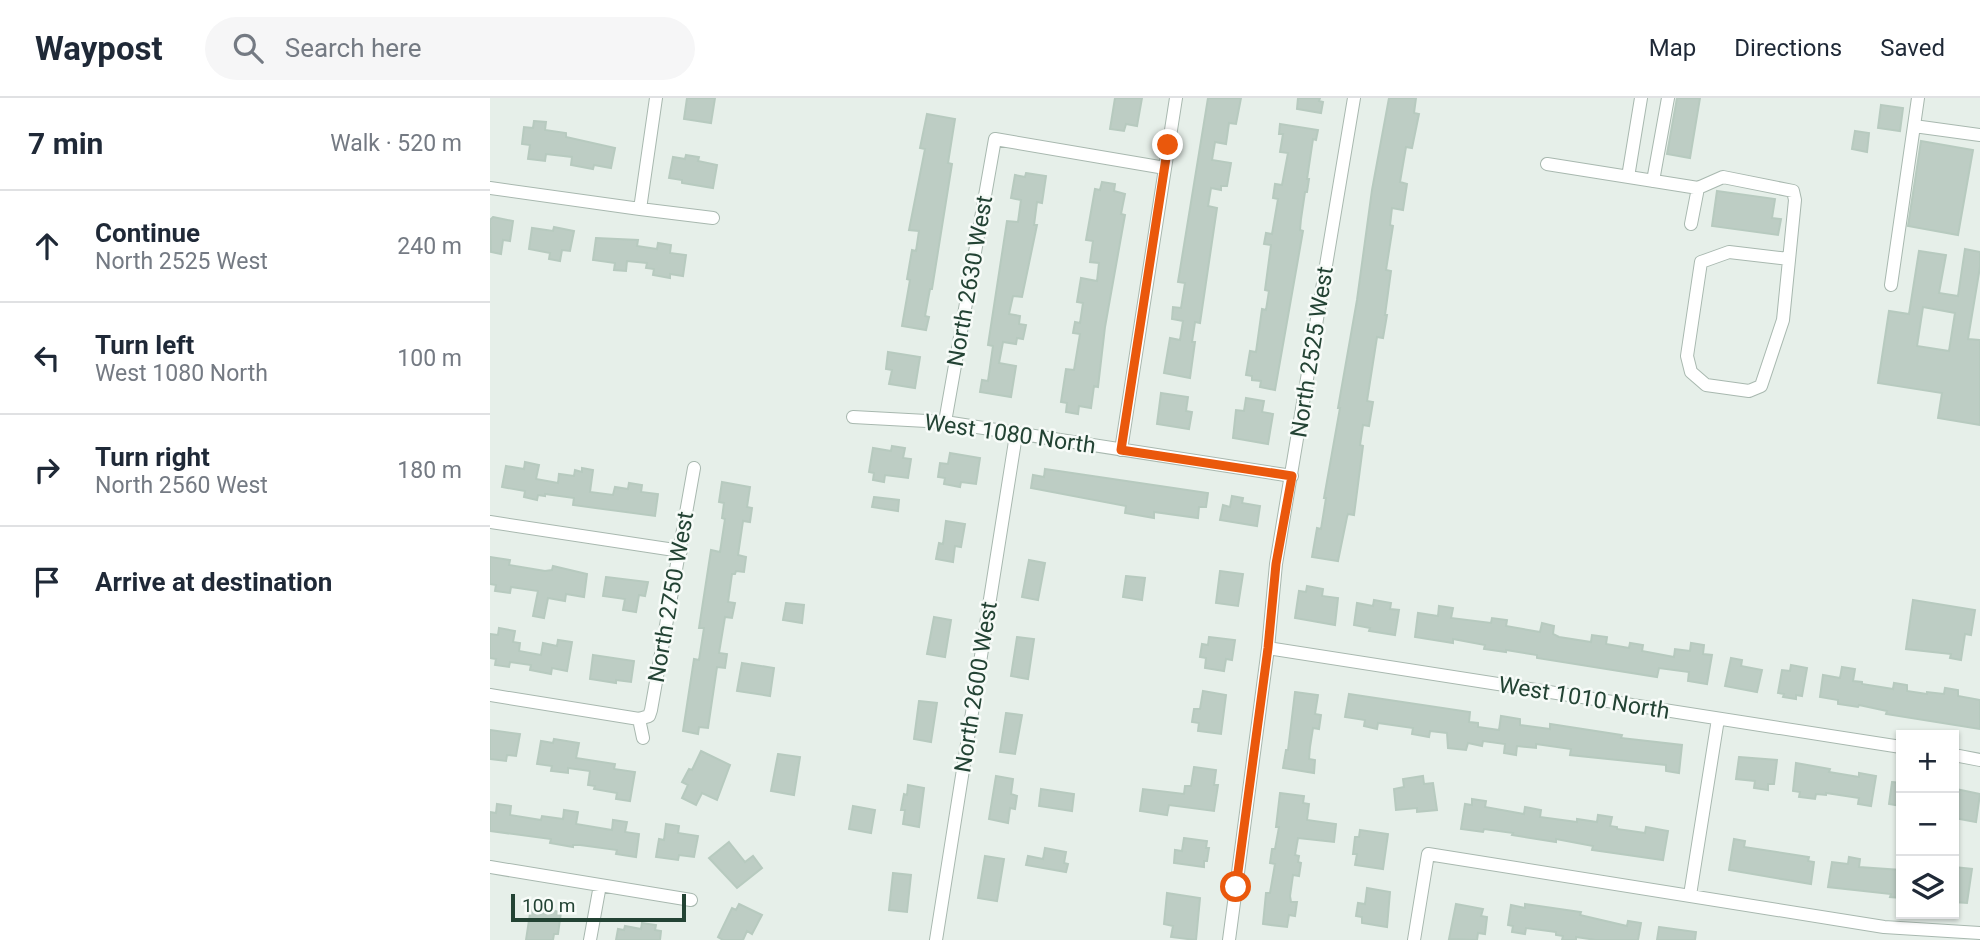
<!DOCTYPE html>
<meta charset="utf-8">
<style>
body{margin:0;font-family:Roboto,sans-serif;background:#f6f6f7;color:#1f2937}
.controls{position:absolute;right:21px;bottom:21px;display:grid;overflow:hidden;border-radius:0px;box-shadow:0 2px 5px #0004}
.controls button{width:63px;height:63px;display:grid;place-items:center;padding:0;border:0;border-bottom:2px solid #e0e1e3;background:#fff;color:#1f2937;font:35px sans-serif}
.scale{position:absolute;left:21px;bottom:18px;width:175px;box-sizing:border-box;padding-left:7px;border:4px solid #234334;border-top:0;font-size:19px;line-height:24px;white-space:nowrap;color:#234334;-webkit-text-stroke:5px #f7fbf8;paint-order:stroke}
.stop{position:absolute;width:21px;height:21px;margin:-16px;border:5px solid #ea580c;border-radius:50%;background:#fff}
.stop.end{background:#ea580c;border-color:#fff;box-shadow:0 2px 7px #0008}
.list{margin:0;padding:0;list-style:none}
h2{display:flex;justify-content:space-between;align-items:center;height:91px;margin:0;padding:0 28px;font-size:30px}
h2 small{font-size:23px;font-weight:400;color:#747a83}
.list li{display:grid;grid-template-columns:46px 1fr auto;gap:21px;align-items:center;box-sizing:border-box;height:112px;padding:0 28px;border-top:2px solid #e0e1e3}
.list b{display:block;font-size:26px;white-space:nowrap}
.list p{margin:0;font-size:23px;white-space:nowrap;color:#747a83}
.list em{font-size:23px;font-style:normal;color:#747a83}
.icon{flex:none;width:38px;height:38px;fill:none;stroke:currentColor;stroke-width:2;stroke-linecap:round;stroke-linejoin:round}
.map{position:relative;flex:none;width:1490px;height:842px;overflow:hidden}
header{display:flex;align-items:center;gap:42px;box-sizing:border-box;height:98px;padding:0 35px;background:#fff;border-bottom:2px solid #e0e1e3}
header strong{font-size:33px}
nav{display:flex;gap:38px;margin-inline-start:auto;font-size:24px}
.search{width:490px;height:63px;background:#f6f6f7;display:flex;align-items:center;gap:18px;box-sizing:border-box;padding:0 24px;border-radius:38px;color:#747a83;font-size:26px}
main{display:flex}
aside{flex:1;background:#fff}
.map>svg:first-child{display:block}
.building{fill:#bdcdc4;stroke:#b7cabf;stroke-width:2;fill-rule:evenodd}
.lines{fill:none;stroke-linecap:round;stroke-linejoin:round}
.minor-casing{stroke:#a8b8af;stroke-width:14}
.minor{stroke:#fff;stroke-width:12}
.route{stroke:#ea580c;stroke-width:9}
.labels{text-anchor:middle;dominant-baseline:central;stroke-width:5;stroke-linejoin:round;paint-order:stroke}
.street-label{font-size:23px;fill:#234334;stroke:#f7fbf8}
</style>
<header>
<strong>Waypost</strong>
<div class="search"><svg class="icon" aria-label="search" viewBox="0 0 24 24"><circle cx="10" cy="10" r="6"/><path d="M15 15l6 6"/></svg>Search here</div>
<nav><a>Map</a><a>Directions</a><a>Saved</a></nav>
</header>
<main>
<aside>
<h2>7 min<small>Walk · 520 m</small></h2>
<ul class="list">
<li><svg class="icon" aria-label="ahead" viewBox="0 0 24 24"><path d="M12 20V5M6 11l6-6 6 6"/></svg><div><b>Continue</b><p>North 2525 West</p></div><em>240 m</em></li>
<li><svg class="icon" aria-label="left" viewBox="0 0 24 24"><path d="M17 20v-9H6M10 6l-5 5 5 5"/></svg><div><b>Turn left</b><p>West 1080 North</p></div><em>100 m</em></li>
<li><svg class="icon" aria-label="right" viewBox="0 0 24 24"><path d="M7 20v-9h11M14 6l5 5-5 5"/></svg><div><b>Turn right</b><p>North 2560 West</p></div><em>180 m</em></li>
<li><svg class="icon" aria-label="arrive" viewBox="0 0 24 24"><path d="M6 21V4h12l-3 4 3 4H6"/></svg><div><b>Arrive at destination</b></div></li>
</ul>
</aside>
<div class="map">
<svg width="1490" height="842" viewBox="0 0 1490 842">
<rect width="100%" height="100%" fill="#e6efe9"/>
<path class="building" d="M197,0H225L221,25L194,21Z
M625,0H652L647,28L636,26L634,33L620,31Z
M718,0H751L746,26L739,25L736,46L725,44L722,62L741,65L737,88H731V92L721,90L718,108L727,110L710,225L705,224L702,244H705L700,280L674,275L680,240L690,242L693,223L682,221L683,209L691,210L695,185L688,184Z
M808,0H830L829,3L833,4L831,15L807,11Z
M899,0H926L924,15L929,16L922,50L916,49L910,84L917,86L913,112L902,110L900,127L903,128L896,172L901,173L895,217H897L893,240L887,239L877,303L883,304L879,328L873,327L870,347L873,348L864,417L858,416L857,419L848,463L822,459L827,430L831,431L836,400H834L850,310H848L867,202L882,92Z
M1187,0H1210L1200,60L1177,56Z
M1391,7L1413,10L1410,33L1388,30Z
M437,16L465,21L458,65L462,66L442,191H440L435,218L439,219L436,232L412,228L420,182L417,181L422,152L426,153L429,133L419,132L435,51L430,50Z
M44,23L56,24L55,32L76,35V39L125,50L121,70L104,67L103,71L81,67L82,59L56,56L55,63L38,61L40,47L32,46L34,29L43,30Z
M790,26L828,32L826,42L823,41L817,81H819L817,94H815L811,121L810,132L813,133L785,292L770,289L771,283L762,282V278L756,277L760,253L766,254L772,211L776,212L779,193L775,192L781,147L774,146L776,135L782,136L788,101L783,100L785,86L792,87L798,55L790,54L793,36H789Z
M1365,33L1379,35L1377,54L1362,51Z
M1431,43L1483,52L1468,137L1418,128Z
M196,57L209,59L208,63L227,67L223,90L192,85V82L179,80L183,59L195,61Z
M536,75L556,78L552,105L547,104L544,127H547L532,199L523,198L519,216L530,218L529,226L536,227L533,241L527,240L526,246L513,244L509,265L526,268L521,299L490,294L492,282L498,283L503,248L498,247L517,123L528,124L531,102L521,100L525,77L535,79Z
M612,84L625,86L624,93L635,96L631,116L635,117L615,229L608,289L604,288L601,310L589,308L588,316L576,314L577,305L571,304L576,271L584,272L590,236L583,235L585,224L590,225L593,205L587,204L591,180L607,183L609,165L600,164L603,143L596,142L605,91L610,92Z
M1227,93L1285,101L1282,120L1291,121L1288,137L1222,128Z
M3,119L23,123L20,143L13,142L11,156L1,154L0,122Z
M64,129L84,133L80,153L72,152L70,163L59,161L60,155L39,151L42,130L63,133Z
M106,140L148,142L147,148L167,151L168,145L181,147L180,155L196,157L193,178L180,176V180L163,177L164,171L156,170L157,165L137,163L136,173L124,172L125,165L103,162Z
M1475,151L1490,154V169L1478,241L1490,242V327L1448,320L1452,295L1388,285L1399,213L1419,216L1429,153L1456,157L1449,195L1468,198ZM1433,209L1465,215L1459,253L1427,248Z
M398,254L430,259L425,290L399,286L402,272L396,271Z
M671,295L698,299L696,313L702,314L699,331L667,326Z
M756,300L774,303L772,314L783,316L778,346L743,340L746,312L754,313Z
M402,348L415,350L413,360L421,361L418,380L395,377L394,384L383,382L384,375L379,374L383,350L401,353Z
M460,355L490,360L486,386L471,384L470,389L454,386L455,380L448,379L450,365L458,366Z
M35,364L49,367L46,381L68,385L69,376L84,378L85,372L92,374V370L103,372L100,394L123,397L125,389L138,391L139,385L152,387L151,394L168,396L165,418L83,407L84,400L55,396V398L48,397L47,402L34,399L35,393L12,389L16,368L34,371Z
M555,371L718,395L716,409H709L708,420L664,414V420L635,415L636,408L541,390L543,377L554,379Z
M232,384L260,389L257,409L262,410L260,424L253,423L248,457L256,459L254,474L246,473L245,476H242L238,504L245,505L242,520L235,519L229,555L237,556L235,570L227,569L218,630L209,629L208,636L193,633L204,561L209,562L214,530H209L221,452L230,454L235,421L232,420L234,405L229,404Z
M742,398L753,400L752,405L770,408L767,428L730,422L733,407L740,409Z
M384,399L409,402L408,413L382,409Z
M456,423L475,426L471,449L465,448L463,464L446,461L449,445L453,446Z
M0,459L20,462L19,467L55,473L62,472L63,468L97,476L94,499L76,496L75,503L58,500L54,520L43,518L48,493L21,489L20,495L5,493L6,487L0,486Z
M539,462L555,465L548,502L532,499Z
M730,473L753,476L748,508L726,505Z
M636,478L655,480L652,502L633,499Z
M116,479L158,484L155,498L149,497L146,514L133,512L135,501L113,498Z
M817,488L833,491L832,498L848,500L845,527L805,520L809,493L816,494Z
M884,502L901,505L900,511L909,512L905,537L879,533L880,530L864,527L867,505L883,508Z
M1423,502L1485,512L1481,537L1475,536L1471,562L1460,560L1461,556L1416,551Z
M296,505L314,507L312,525L293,522Z
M949,508L963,510L961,520L1001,525L1002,520L1017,522L1016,528L1050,534L1052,525L1064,528L1063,536L1069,539L1101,544L1102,537L1117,539L1116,546L1139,550L1140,545L1153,547L1152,553L1184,559L1185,551L1200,553L1201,545L1214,547L1213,556L1222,557L1217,586L1198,583L1199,574L1169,570L1167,579L1047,560V557L1016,552V554L994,551L995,547L963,541V545L925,539L928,515L948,518Z
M444,519L461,522L455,559L437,556Z
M9,530L25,533L23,544L30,545L29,553L51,557L53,545L67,548L68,542L82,544L77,573L62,570L61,576L40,572L41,567L20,564L19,569L5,567L6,561L0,560V536L8,537Z
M527,539L544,541L538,581L521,578Z
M719,539L745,542L742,562L736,561L734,573L715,570L716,560L710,559L712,546L718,547Z
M103,557L144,563L141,584L126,582V585L100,581Z
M1241,560L1252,562L1251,568L1272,572L1267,594L1235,588Z
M252,565L284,570L280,598L247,593Z
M1301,567L1317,570L1312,598L1306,597V601L1293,599L1294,596L1288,595L1292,572L1300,573Z
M1352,569L1365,571L1363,583L1372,584V586L1403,591L1404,585L1417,587V593L1437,596V594L1454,596L1455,590L1468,592V598L1490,602V631L1396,616L1397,613L1369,607L1368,609L1348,606V602L1330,599L1333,577L1350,580Z
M713,593L736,597L731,636L708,633L709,625L702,624L704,611H710Z
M805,594L828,597L825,616L831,617L829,631L823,630L820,649L819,661L825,662L824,675L793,670L796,652H798Z
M859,596L980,614L979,624L988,625V629L1009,632L1011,618L1030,621V627L1060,631V626L1132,637L1131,640L1192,647L1189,675L1176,673V667L1080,657L1081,651L1046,646V650L1027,648L1026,657L1014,655L1015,646L993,643L992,648L978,645L976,652L958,650L957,635L940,633L939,639L922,636L923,630L888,625L887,631L874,628L875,622L855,619Z
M429,603L447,605L441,644L424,641Z
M516,615L532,617L525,656L510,654Z
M0,632L30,636L26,658L17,657L16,663L0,661Z
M64,641L89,645L86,660L125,666L124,671L145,674L140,703L126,701L127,695L104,691L105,688L98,687L100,673L78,670V675L61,673L62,668L47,666L51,643L63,645Z
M211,653L240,667L227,702L212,695L206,707L192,700L198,687L192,684L199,671L202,672Z
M288,656L310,659L304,697L281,693Z
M1249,659L1287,662L1284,686H1278V692L1264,690L1265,683L1246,681Z
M1306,665L1340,671L1339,674L1369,679V675L1386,678L1381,708L1368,706L1369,700L1336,695V697L1326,696L1325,701L1309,699L1310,694L1303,693Z
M704,669L726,672L724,687H728L724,713L679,707L677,717L650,713L653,691L694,696L695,688H701Z
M506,678L523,681L521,696L527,698L525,711L520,710L518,725L499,721Z
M933,678L934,686L943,685L947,712L927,714V710L906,712L904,691L914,689L913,681Z
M1402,684L1411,685V708L1399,706Z
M418,687L434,690L429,729L413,726L415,712H411L414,696L417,697Z
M551,691L584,696L582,713L549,708Z
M1466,691L1490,696L1486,724L1464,720V693Z
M790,695L814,698L813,705L819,706L817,722L846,726L844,744L808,740L805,757L809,758L808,764L811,765L809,778L803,777L800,798L801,804H807L805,818L799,817L797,829L773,826L776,795H780L785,766L780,765L782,751H785L789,729H786Z
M982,701L996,703L995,709L1034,716L1035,709L1051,712L1050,719L1087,724V721L1107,724L1108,717L1122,719L1120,728L1127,729V731L1155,735L1156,729L1178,733L1173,762L1102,752L1103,748L1066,741V744L1022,737L1023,735L994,731L993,734L971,731L975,706L982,707Z
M7,706L21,708L20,717L51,722L52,718L73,721L74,712L88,714L86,726L122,732L123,722L137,724L135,734L149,736L146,759L126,756L127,752L90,747H83V749L60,745L61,741L0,733V714L6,715Z
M363,708L385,712L381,735L359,731Z
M176,726L189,728L188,735L208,738L204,759L189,757L188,762L166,759L169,741L174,742Z
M870,732L898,736L893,771L865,767L867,756H863L865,739H869Z
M694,740L717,743L716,750H719L717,763H714V769L684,765L685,752L692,753Z
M1244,741L1255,743L1254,749L1319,759L1318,763L1324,764L1321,786L1239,772Z
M239,744L255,764L263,758L272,770L247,790L219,760Z
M555,750L576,754L574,765L578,766L576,774L536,767L538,758L553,761Z
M495,758L514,761L507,803L488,800Z
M1359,759L1370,761L1369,769L1411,772V800L1400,799L1401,796L1338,789L1342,764L1358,766Z
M1464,769L1482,771L1477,805L1464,804Z
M403,775L421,777L417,814L399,812Z
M877,790L900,794L897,829L872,825V819L866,818L868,805L875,806Z
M677,795L710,800L706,842L681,839L683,828L674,826Z
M249,806L272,817L262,836L257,833L253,842H233L228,839L242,810L246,812Z
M966,806L993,811L991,818L997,819L995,836L988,835L987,842L959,841Z
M1035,806L1091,814L1090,817L1137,828L1138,823L1151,825L1148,842H1106L1086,839V842H1072L1073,838L1066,837V834L1036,830L1035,836L1022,834L1023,828L1018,827L1021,807L1035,810Z
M41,809L71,814L68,836H64L63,842H36Z
M152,825L166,827L165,832L171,833L170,842H126L128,831L134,832L135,828L151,831Z
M1169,829L1206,834L1205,842H1167Z"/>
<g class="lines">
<g class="minor-casing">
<path id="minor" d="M1424,28L1490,37
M1057,66L1208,90
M1138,79L1151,0
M1163,83L1178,0
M0,90L150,111L166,0
M1208,90L1233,79L1303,93L1305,102L1293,222L1271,288L1259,293L1216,287L1201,274L1197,258L1211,164L1239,154L1299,161
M150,111L223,120
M1201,126L1208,90
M1401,187L1428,0
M363,319L455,324L802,378
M455,324L505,41L675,70
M631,352L686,0
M0,424L191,453
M778,550L1411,649
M0,597L149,621L153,640
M149,621L159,618L161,612L204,370
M1464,657L1490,662
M0,769L201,802
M1200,797L1228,621
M100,842L110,787
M446,842L526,337
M739,842L778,550L786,466L864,0
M924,842L938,756L1394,829L1490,835"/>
</g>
<use href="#minor" class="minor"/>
</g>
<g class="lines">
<path class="route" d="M678,47L631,352L802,378L786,466L778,550L746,789"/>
</g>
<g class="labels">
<g class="street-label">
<text transform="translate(480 183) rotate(-80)">North 2630 West</text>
<text transform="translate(822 254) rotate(-81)">North 2525 West</text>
<text transform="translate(520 336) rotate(8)">West 1080 North</text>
<text transform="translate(181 499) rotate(-80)">North 2750 West</text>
<text transform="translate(486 589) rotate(-81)">North 2600 West</text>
<text transform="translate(1094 600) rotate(9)">West 1010 North</text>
</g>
</g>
</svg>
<div class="controls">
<button>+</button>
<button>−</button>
<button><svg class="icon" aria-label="layers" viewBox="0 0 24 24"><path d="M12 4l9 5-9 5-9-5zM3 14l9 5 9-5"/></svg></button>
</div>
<div class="scale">100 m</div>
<div class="stop" style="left:746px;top:789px"></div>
<div class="stop end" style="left:678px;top:47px"></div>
</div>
</main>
